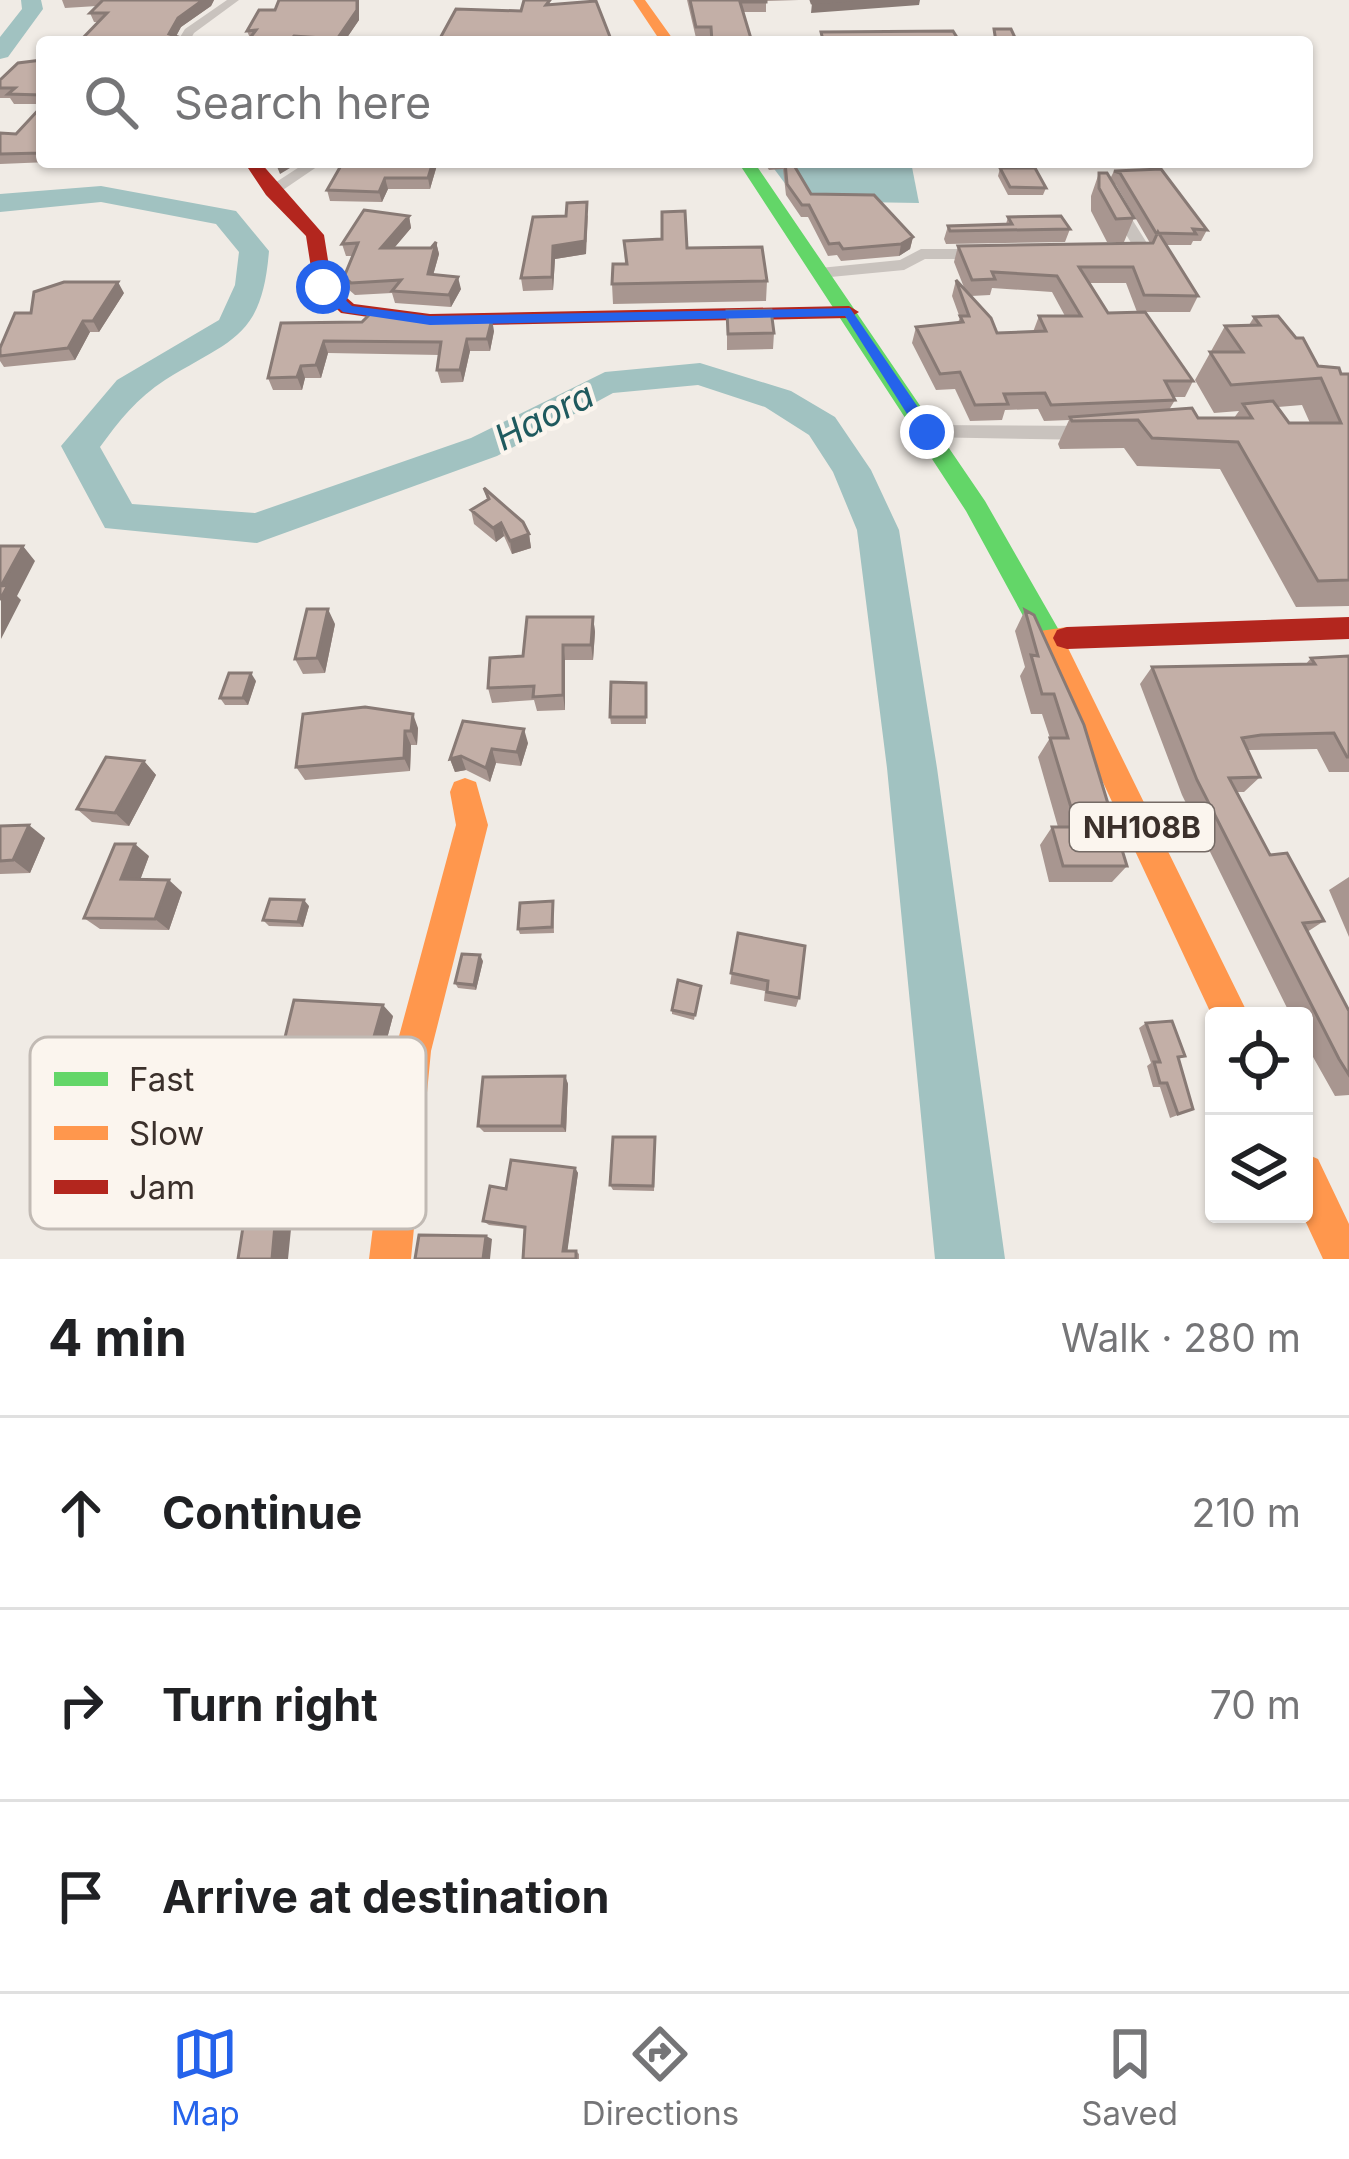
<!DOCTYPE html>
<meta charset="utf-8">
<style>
body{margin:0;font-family:Inter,sans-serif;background:#f2f2f2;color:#202124}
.controls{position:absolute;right:36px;bottom:36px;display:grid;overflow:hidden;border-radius:12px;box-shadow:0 3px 9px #0004}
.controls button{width:108px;height:108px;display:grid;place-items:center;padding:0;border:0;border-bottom:3px solid #e0e0e0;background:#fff;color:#202124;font:60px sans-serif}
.stop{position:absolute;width:36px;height:36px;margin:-27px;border:9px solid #2563eb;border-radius:50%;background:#fff}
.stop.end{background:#2563eb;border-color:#fff;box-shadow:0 3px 12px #0008}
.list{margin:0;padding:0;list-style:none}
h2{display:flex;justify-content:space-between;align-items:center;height:156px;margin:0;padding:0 48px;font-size:51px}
h2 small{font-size:39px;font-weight:400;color:#757577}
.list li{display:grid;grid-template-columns:78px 1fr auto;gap:36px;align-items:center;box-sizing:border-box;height:192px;padding:0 48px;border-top:3px solid #e0e0e0}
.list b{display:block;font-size:45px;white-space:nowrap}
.list em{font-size:39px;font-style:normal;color:#757577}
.icon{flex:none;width:66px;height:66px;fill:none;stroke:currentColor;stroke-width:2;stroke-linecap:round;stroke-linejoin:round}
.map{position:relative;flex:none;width:1349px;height:1259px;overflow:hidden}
.search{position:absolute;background:#fff;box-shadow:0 3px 9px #0004;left:36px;right:36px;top:36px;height:132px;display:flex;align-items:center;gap:30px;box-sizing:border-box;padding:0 42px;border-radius:12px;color:#757577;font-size:45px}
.sheet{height:732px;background:#fff}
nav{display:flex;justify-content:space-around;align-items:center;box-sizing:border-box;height:168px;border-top:3px solid #e0e0e0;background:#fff;font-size:33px;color:#757577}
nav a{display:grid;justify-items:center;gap:6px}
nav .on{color:#2563eb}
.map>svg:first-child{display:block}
.water{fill:#a1c2c1}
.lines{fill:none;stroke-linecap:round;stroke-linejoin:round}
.river{fill:#a1c2c1;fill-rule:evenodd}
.street{fill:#c9c3be;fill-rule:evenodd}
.fast{fill:#63d668;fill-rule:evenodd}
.slow{fill:#ff974d;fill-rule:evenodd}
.jam{fill:#b3261e;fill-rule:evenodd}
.wall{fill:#a89690;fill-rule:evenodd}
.shaded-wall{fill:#887a75}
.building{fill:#c3afa7;stroke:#887a75;stroke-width:3}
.route{fill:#2563eb}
.labels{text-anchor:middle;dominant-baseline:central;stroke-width:9;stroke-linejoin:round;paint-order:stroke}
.shield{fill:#fbf5ee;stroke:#756b66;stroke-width:3}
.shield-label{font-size:30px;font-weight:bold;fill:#3b302b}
.water-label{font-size:36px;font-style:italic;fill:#1f5a5e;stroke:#fbf5ee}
.key{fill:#fbf5ee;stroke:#c1bab4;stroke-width:3}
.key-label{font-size:33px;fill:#3b302b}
</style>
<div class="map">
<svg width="1349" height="1259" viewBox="0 0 1349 1259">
<rect width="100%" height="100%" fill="#f0ebe5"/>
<path class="water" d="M769,162H911L919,203L798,201Z"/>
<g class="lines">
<path class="river" d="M21,0H41L43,9L8,57L0,59V37L22,9Z
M101,186L236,211L269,251C262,339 231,339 165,380C137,398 119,421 100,447L132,504L255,513L471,438L605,372L700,363L791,391L835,417L871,470L899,530L937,768L1005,1259H935L887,768L857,530L833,472L809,435L765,407L698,385L613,393L497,456L257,543L105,528L61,446L117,380L219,320L235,285L239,252L216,224L101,202L0,212V194Z"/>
<path class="street" d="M227,0H239L194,33L189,42H177L185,29Z
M307,162H324L277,194H267V188Z
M1115,198L1120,200L1150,248L1148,251L1118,259L1110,254L1133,246L1107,203Z
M921,249H987L995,254L987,259H925L904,270L820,278L812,273L820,268L900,260Z
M927,425L1094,426L1104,433L1094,440L920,437V427Z"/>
<path class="fast" d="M738,162H754L985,501L1064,639L1060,647H1040L966,511Z"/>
<path class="slow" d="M633,0H645L675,42H661Z
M1067,627L1077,630L1081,638L1068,648L1249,1016H1214V1020L1036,639L1040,631Z
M465,778L476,782L488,825L431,1051L411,1259H369L395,1051L456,825L450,792L454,782Z
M1304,1153L1318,1159L1349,1224V1259H1323L1302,1214Z"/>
<path class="jam" d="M244,162H260L324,235L332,285L354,304L430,314L849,306L859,312L849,318L430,326L341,313L314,287L306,236L266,195Z
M1349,617V639L1067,649L1057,646L1053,638L1057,630L1067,627Z"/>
</g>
<path class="wall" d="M62,0H214L211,6L181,27L176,36L180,42H79L98,22H94L90,13L97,6L65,8Z
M279,0H359V20L344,42H247L250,38L247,31L275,10Z
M687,0H799L766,1V12H743L752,42H711L710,37L696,38Z
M42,60V104H14L10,98H0V80Z
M42,106V162H49L0,164V133L16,134Z
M343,162H495L494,165H437L430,189H388L382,202L330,201L327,190Z
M764,162H796L795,167L811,194L913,237L910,249L899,256L841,261L837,255L828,256L808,217H801L786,195L783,169L769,170Z
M1000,168L1046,188L1043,195H1008L998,176Z
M1161,169L1207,230L1201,241H1193L1191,245H1166L1198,296L1190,312H1137L1126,283H1089L1108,313L1193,381L1185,397H1174L1175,400L1169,410L1198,418H1234L1239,411L1214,413L1195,380L1225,326L1249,325L1254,317L1318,366L1341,374H1349V606L1296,607L1220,469L1137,466L1124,448L1060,449L1058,444L1069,420L1044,421L1038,409L1005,410L1002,420L970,421L955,389L936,390L912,343L916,327L958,322L960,318L952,296L956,280L965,290L954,262L958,246L1150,243L1116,185L1113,183L1134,218L1124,242H1107L1091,211V196L1099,173L1110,179L1114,171ZM992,288L1052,292L1065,316H1039L1033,332L997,333L971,296L990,295ZM1302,405L1310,423H1289L1278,407Z
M588,215L586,254L555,259L553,290L523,291L521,278Z
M409,216L411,228L394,248H431L436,242L439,254L433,275L461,289L451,307L395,303L392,293L355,295L348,289L344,277L353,256H346L342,244Z
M1008,217L1070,229L1065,242L946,244L944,239L948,226L1006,224Z
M624,241L687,248L767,281L766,301L613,304L612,284L625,264Z
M124,293L99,332H90L75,360L4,367L0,361V348Z
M727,311L774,333L773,349L727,350Z
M281,323L494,331L490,351H470L463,382L441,383L437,370L440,355L328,353L321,378H305L302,390H273L268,378Z
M484,488L529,534L531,548L512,554L504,536L496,542L474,524L471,510L487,500Z
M1025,610L1127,866L1112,882H1049L1040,845L1052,827H1058L1038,757L1050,738L1042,714H1031L1020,676L1025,667L1015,631Z
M593,617L595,632L593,660H565V710L537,711L534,700L492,703L488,688L523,656Z
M335,624L325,673L303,674L295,659Z
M1349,656V772H1329L1317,749L1248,750L1260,777L1244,792H1237L1270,855L1324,921L1307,932L1349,1011V1095L1335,1096L1304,1041V1016H1291L1182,795L1140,684L1152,667L1305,665L1311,658Z
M256,681L248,705H225L220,698Z
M646,683V724H611L610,717Z
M463,721L528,743L521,766L496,763L490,782L466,770L455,772L450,759Z
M418,728L417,745H411L410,771L305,780L296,767Z
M144,761L156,775L129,826L92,822L77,809Z
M0,826L45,838L30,873L0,874Z
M149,856L140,880L182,892L169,930L100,929L84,918Z
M1349,877V937L1329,890Z
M553,901L554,933L520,934L518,929Z
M309,906L303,927L269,926L263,920Z
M738,933L799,998L796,1007L764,1001L765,991L730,984Z
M483,961L476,990L458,988L455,983Z
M701,986L694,1020L672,1014V1010Z
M393,1016L384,1050L362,1224L242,1230L231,1228L255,1184L317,1134L332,1061L295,1063L281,1054Z
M1146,1023L1185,1056L1179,1059L1193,1109L1170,1118L1160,1087H1153L1147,1066L1151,1063L1139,1028Z
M565,1076L568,1084L566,1132H484L478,1126Z
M655,1137L654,1191L613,1190L610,1185Z
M575,1168L578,1173L567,1251H576L579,1254V1259H523L525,1229L489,1225L483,1221Z"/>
<path class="shaded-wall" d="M203,0H214L211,6L181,27L173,42L169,34L178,18Z
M357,0H359V20L344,42H338L337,39Z
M852,0H920L919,5L811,13L812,3Z
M279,162H300L280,174L276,164Z
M433,162H437V165L430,189L428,178Z
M385,178L388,189L382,202L379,192Z
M587,202L586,254L555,259L553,290L552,277L553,246Z
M409,216L411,228L384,260L381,248Z
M913,237L910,249L899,256L901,244Z
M436,242L439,254L430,286L428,274Z
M458,277L461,289L451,307L449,295Z
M118,282L124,293L99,332L93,321Z
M492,319L494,331L490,351L487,339Z
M83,321L90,332L75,360L68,348Z
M467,339L470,351L463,382L460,370Z
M324,341L328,353L321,378L316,365Z
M301,366L305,378L302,390L297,377Z
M501,523L504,536L496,542L493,528Z
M529,534L531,548L512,554L510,541Z
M23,546L35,561L17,596L21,600L1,639V586Z
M328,609L335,624L325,673L317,658Z
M593,617L595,632L593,660L591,645Z
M563,645L565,660V710L563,695Z
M251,673L256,681L248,705L243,698Z
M413,714L418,728L417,745L411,731Z
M524,729L528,743L521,766L517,752Z
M405,731L411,745L410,771L404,758Z
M492,749L496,763L490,782L486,768Z
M461,756L466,770L455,772L450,759Z
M144,761L156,775L129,826L115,813Z
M29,825L45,838L30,873L13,860Z
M135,844L149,856L136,891L121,879Z
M169,880L182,892L169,930L155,919Z
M304,900L309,906L303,927L298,922Z
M480,955L483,961L476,990L474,985Z
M383,1005L393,1016L384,1050L362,1224L349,1219L373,1040Z
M565,1076L568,1084L566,1132L562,1126Z
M575,1168L578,1173L567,1254L563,1251Z
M275,1225L291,1229L288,1259H272Z
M486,1236L492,1239L490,1259H483Z"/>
<path class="building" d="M103,0H203L178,18L169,34L178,37L174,42H79L107,13H90Z
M279,0H357V10L337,39L294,36L288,42H247L256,30L247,31L259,10H275Z
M524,0H550L546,5L596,1L612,42H438L456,9L521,11Z
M690,0H766V2H740L752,42H712L711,27H696Z
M811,0H852L812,3Z
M994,29H1011L1017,42H996Z
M953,31L958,39H974L976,42L794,41L823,40L821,32Z
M42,60V95L8,94L15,88H0V80L18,63Z
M42,106V153L0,154V133L16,134Z
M343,162H433L428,178H385L379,192L327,190Z
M785,162H792L811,194L874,195L913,237L901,244L843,249L839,243L829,244L809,205H802L787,184Z
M1000,168H1035L1046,188L1010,187Z
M1161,169L1207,230L1193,229L1196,234L1156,233L1120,173L1114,171Z
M1099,173H1107L1134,218L1116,219L1099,188Z
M587,202L585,241L553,246L552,277L521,278L533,217L566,216L567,203Z
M364,210L409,216L381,248H431L436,242L428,274L458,277L449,295L392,291L401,280L351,283L344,277L358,243L342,244Z
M685,211L687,248L762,247L767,281L612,284L613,264H627L624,241L662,239V212Z
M1061,216L1070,229L950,231L948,226L1012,224L1008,217Z
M1158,232L1198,296L1144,295L1133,267H1079L1108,313L1145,312L1193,381H1165L1175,400L1051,405L1045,393L1004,394L1008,404L975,405L960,372L940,374L916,327L963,322L960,316H969L956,280L991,318L997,333L1046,331L1039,316H1081L1057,276L992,272L995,279L972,280L958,246L1153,243Z
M64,282H118L93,321H83L68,348L0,356V348L15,313H31L34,292Z
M771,310L774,333L728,334L727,311Z
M371,313L426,320L492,319L487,339H467L460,370H437L441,342L324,341L316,365L301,366L297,377L268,378L281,323L362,322Z
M1278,316L1296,338H1303L1318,366L1339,368L1341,374H1349V580L1318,581L1238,442L1152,438L1138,420L1072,421L1070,417L1192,408L1198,418H1252L1243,404L1273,401L1289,423H1341L1321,378L1231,385L1210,352H1243L1225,326L1260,325L1254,317Z
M484,488L523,522L529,534L510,541L501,523L493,528L471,510L489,499Z
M0,546H23L1,586L8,585L0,600Z
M307,609H328L317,658L295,659Z
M1025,610L1034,615L1084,725L1127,866H1063L1052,827H1077L1050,738H1068L1054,694H1042L1031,655L1038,656Z
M527,617H593L591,645H563V695L533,697L534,686L488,688L490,658L523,656Z
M1349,656V757H1347L1334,733L1261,735L1242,738L1260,777L1229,778L1270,855L1287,853L1324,921L1303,923L1349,1011V1075L1339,1059L1197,780L1152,667L1315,664L1311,658Z
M229,673H251L243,698H220Z
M611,682L646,683V717H610Z
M365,707L413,714L411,731H405L404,758L296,767L303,714Z
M463,721L524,729L517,752L492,749L486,768L461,756L450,759Z
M106,757L144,761L115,813L77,809Z
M29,825L13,860L0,861V826Z
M115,844H135L121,879L169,880L155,919L84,918Z
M270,899L304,900L298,922L263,920Z
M553,901L552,927L518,929L520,903Z
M738,933L805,946L799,998L767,992L768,981L731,973Z
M462,954L480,955L474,985L455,983Z
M678,980L701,986L695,1015L672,1010Z
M294,1000L383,1005L373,1040L349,1219L275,1225L272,1259H238L243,1227L231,1228L240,1185L255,1184L270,1131L317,1134L334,1050L281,1054Z
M1172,1021L1185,1056L1178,1057L1193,1109L1178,1114L1167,1083H1160L1154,1062H1160L1146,1023Z
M565,1076L562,1126H478L483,1077Z
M613,1137H655L653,1186L610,1185Z
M511,1160L575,1168L563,1251H576V1259H523L525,1227L483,1221L490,1186L506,1189Z
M419,1235L486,1236L483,1259H415Z"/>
<path class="route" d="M318,284H328L352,306L430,316L850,308L935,432L921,436L845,316L430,325L343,312L318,290Z"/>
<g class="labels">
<rect class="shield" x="1070" y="803" width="144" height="48" rx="9"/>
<g class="shield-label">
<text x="1142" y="827">NH108B</text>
</g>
<g class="water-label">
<text transform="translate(544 416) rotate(-27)">Haora</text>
</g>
</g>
<rect x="30" y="1037" width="396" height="192" rx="18" class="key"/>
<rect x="54" y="1072" width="54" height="14" fill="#63d668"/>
<rect x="54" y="1126" width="54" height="14" fill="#ff974d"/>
<rect x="54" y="1180" width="54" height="14" fill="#b3261e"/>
<g class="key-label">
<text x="129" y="1091">Fast</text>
<text x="129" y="1145">Slow</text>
<text x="129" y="1199">Jam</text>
</g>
</svg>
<div class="controls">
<button><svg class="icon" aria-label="locate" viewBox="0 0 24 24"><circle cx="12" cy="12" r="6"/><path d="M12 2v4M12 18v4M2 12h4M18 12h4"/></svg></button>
<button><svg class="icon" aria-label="layers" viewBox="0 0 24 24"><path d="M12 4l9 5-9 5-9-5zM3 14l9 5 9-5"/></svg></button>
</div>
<div class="stop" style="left:323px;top:287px"></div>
<div class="stop end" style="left:927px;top:432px"></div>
<div class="search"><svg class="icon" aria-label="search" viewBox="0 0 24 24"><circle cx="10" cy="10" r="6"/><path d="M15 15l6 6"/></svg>Search here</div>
</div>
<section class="sheet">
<h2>4 min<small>Walk · 280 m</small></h2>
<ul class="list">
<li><svg class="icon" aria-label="ahead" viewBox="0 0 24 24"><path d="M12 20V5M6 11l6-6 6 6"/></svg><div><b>Continue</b></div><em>210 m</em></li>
<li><svg class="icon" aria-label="right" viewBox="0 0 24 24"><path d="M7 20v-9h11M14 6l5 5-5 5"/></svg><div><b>Turn right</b></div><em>70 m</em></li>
<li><svg class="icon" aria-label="arrive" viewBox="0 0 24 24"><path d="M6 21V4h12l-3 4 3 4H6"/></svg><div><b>Arrive at destination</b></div></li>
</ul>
</section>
<nav>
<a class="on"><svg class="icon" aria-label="map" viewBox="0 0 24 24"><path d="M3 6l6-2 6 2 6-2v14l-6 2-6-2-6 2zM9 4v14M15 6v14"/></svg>Map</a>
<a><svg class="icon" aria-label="directions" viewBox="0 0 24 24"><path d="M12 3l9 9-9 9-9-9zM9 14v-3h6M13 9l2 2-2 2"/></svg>Directions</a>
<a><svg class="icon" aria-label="saved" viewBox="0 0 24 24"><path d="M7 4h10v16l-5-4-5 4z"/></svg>Saved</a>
</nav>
